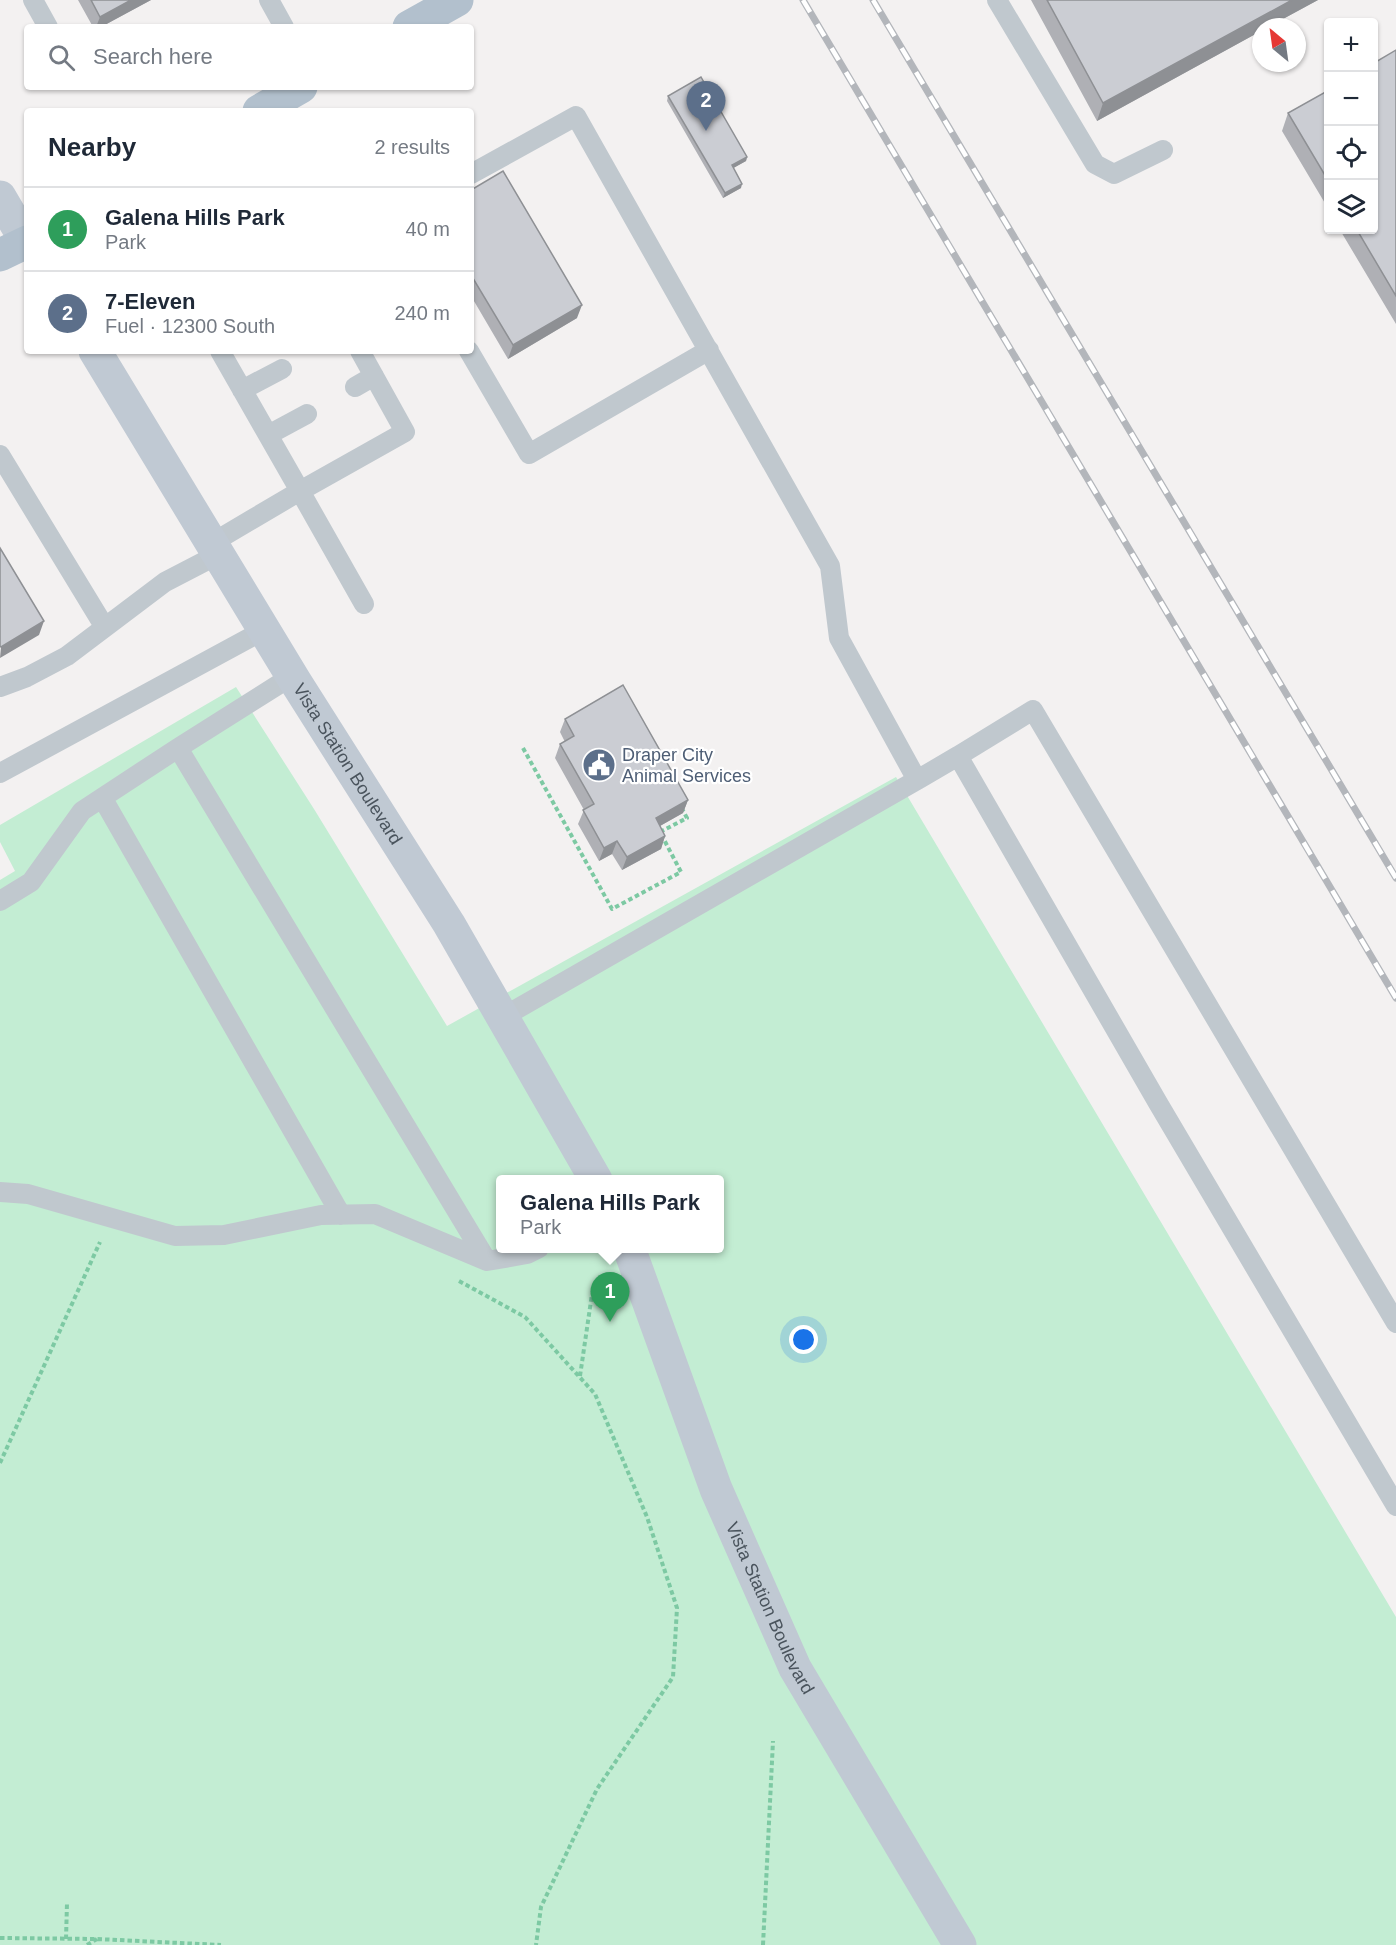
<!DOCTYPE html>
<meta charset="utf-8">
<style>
body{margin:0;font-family:Arial,sans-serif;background:#f6f6f7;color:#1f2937}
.controls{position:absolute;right:18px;top:18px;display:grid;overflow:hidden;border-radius:6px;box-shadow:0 2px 4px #0004}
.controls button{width:54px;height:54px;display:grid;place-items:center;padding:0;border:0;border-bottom:2px solid #e0e1e3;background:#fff;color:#1f2937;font:30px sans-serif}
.compass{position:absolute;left:1252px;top:18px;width:54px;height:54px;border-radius:50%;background:#fff;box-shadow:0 2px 4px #0004;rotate:331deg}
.you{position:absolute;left:804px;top:1340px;width:21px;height:21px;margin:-15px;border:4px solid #fff;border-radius:50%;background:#1a73e8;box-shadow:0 0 0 9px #1a73e833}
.badge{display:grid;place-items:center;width:39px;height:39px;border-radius:50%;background:#7c3aed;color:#fff;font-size:20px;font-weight:700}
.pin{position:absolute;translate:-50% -50px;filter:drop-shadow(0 2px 3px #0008)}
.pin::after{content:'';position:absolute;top:32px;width:21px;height:18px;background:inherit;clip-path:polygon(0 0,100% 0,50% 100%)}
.popup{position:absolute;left:496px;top:1175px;width:228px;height:78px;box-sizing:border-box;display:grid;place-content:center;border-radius:6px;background:#fff;filter:drop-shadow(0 2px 4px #0005);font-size:20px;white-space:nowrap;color:#747a83}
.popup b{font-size:22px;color:#1f2937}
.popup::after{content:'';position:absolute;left:50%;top:100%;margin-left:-12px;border:12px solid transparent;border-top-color:#fff}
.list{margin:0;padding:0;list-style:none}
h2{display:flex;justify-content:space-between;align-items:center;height:78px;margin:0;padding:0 24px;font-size:26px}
h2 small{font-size:20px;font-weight:400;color:#747a83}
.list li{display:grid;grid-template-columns:39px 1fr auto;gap:18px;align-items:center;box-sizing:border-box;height:84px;padding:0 24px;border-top:2px solid #e0e1e3}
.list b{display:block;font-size:22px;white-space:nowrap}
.list p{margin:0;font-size:20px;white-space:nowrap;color:#747a83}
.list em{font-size:20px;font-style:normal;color:#747a83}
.icon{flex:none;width:33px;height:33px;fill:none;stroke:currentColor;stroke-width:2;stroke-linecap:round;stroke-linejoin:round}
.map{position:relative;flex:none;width:1396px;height:1945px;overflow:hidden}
.search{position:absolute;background:#fff;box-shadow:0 2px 4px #0004;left:24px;top:24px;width:450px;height:66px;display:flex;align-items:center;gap:15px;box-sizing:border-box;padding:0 21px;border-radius:6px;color:#747a83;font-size:22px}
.panel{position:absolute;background:#fff;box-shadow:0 2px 4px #0004;left:24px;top:108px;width:450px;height:246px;border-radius:6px}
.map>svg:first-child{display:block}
.green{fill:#c3edd3;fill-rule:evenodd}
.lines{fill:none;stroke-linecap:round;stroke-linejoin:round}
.path{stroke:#7dc9a3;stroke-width:4;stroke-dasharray:4.5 3;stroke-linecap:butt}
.lane{stroke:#c0c8ce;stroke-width:20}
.secondary{stroke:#c0c9d3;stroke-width:33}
.primary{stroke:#b2c0cd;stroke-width:33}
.rail-casing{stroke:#b3b6bb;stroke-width:7}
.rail{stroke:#fff;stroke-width:4.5;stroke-dasharray:14;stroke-linecap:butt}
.wall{fill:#afb0b5}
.shaded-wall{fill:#8e9094}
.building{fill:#cbcdd3;stroke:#8e9094;stroke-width:1.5}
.labels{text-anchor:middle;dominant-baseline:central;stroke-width:4.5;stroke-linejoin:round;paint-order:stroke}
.service-label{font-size:18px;fill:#4e5e75;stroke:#fff;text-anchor:start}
.street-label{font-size:18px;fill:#4a545d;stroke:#fff}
</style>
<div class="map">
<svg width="1396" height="1945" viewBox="0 0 1396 1945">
<rect width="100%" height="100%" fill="#f3f1f1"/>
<path class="green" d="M236,687L314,809L447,1026L896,777L1396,1617V1945H0V880L15,871L0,842V825ZM500,1180H720V1248H500Z"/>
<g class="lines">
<path class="path" d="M523,748L612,909L681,872L660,832L687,818L681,807
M459,1281L525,1317L595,1394L647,1517L677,1608L673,1677L597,1789L541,1907L536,1945
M580,1376L592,1294
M0,1463L100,1242
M0,1938L97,1939L221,1945
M66,1939L67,1903
M87,1945L97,1939
M763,1945L773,1741"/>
<path class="lane" d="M33,0L48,27
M269,0L284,27
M997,0L1095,164L1114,174L1163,150
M471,174L576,116L830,566L839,638L917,780L503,1017
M220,351L300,491L405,432L360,351
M469,351L529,454L709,350
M355,387L374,376
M242,390L282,369
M268,435L307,414
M0,455L104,626
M212,543L300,491L364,604
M0,687L27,677L67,656L165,582L219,554
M178,748L487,1261
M0,773L264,630
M917,780L958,756
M103,799L341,1215
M0,901L31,882L82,811L178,748L292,676
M0,1192L28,1194L175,1236L224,1235L321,1215L375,1214L487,1261L527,1254L539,1248
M1396,1323L1033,710L958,756L1158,1103L1396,1506"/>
<g class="secondary">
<path d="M0,197L27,243"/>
<path id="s1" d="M95,351L295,681L449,924L596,1180"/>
<path id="s2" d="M629,1248L716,1489L795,1668L960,1945"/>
</g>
<path class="primary" d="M409,27L457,0
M259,111L301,87
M0,255L27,242"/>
<g class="rail-casing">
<path id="rail" d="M803,0L1396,998
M873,0L1396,878"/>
</g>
<use href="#rail" class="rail"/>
</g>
<path class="wall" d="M78,0H151L101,27H93Z
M1031,0H1318L1268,27H1261V31L1097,121Z
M1396,50V324L1340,230H1374Z
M1329,90V210L1282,131L1288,113Z
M668,96L747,157L746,161L733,168L741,188L723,198L667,101Z
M471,190L577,318L508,359L471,296Z
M565,719L688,800L683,813L660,826L665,836L661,849L622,870L612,854L599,861L578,824L584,810L555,758L560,744L565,742L560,732Z"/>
<path class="shaded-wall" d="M131,0H151L101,27H96L100,17Z
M1292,0H1318L1268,27H1261V31L1097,121L1103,103Z
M747,157L746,161L730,170L732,165Z
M742,184L741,188L723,198L725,193Z
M582,305L577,318L508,359L513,345Z
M44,621L39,635L0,658L1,647Z
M688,800L683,813L651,831L656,818Z
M665,836L661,849L622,870L627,857Z
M617,841L612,854L599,861L604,848Z"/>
<path class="building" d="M91,0H131L100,17Z
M1047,0H1292L1103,103Z
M1396,50V296L1357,230H1374V63Z
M701,77L747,157L732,165L742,184L725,193L668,96Z
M1329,90V182L1288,113Z
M503,171L582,305L513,345L471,275V190Z
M0,548L44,621L1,647L0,646Z
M623,685L688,800L656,818L665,836L627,857L617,841L604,848L583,810L594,804L560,744L574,736L565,719Z"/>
<defs>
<g id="civic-disc" transform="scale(1.725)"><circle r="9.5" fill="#5c6f8a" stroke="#fff"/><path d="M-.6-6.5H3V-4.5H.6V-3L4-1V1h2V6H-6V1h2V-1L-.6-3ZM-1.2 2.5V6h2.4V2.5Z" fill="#fff"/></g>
</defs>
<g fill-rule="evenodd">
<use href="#civic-disc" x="599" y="765"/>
</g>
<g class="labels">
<g class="service-label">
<text x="622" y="755">Draper City<tspan x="622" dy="21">Animal Services</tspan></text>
</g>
<g class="street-label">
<text stroke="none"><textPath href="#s1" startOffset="484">Vista Station Boulevard</textPath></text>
<text stroke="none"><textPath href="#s2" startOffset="387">Vista Station Boulevard</textPath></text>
</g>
</g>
</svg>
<div class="controls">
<button>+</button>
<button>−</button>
<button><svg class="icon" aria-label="locate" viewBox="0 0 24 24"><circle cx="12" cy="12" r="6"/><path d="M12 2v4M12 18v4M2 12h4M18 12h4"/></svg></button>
<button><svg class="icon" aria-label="layers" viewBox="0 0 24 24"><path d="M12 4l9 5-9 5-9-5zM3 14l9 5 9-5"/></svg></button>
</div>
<svg class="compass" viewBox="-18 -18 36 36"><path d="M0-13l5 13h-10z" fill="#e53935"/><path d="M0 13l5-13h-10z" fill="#747a83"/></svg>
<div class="you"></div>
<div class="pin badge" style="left:610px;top:1322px;background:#2e9e5b">1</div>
<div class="popup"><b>Galena Hills Park</b>Park</div>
<div class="pin badge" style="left:706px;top:131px;background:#5c6f8a">2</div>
<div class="search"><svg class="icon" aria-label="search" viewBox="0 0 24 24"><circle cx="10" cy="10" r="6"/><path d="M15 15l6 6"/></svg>Search here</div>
<section class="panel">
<h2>Nearby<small>2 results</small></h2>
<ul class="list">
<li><span class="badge" style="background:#2e9e5b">1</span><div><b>Galena Hills Park</b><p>Park</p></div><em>40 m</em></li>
<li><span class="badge" style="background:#5c6f8a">2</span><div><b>7-Eleven</b><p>Fuel · 12300 South</p></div><em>240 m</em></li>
</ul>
</section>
</div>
